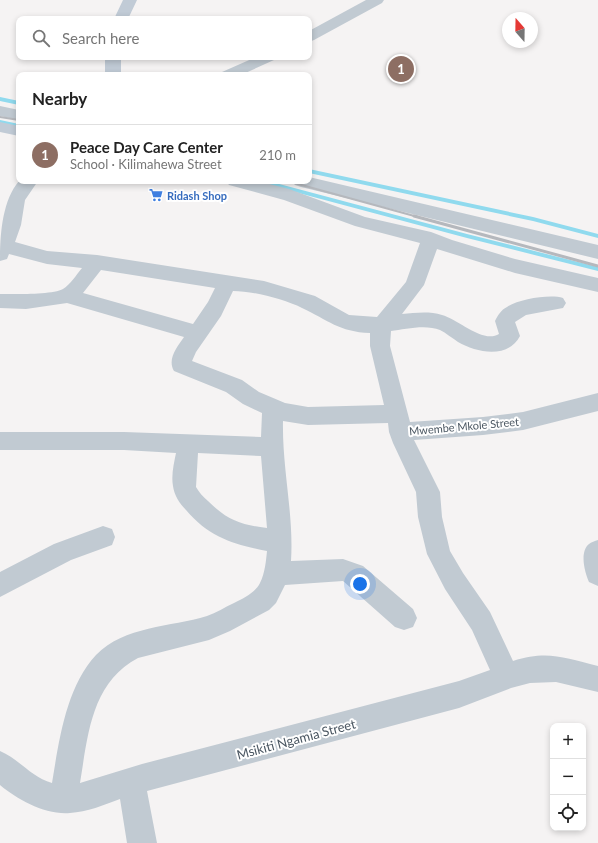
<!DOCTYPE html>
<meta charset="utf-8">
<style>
body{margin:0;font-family:Lato,sans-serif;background:#f6f6f6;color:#222}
.controls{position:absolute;right:12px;bottom:12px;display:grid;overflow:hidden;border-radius:8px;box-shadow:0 2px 6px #0003}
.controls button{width:36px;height:36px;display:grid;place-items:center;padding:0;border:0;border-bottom:1px solid #e0e0e0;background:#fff;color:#222;font:20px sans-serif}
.compass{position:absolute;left:502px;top:12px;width:36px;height:36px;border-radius:50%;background:#fff;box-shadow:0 2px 6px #0003;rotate:340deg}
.you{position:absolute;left:360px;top:584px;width:14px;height:14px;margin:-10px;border:3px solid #fff;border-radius:50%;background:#1a73e8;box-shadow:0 0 0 6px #1a73e833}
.badge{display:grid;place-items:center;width:26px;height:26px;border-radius:50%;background:#2563eb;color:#fff;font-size:13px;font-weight:700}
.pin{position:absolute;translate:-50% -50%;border:2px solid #fff;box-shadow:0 1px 4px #0006}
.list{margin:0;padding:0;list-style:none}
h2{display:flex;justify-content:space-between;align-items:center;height:52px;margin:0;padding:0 16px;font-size:17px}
h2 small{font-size:13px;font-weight:400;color:#767676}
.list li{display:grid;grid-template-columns:26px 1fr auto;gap:12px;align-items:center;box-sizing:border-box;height:60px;padding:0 16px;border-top:1px solid #e0e0e0}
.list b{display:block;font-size:15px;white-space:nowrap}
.list p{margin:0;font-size:13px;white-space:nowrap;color:#767676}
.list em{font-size:13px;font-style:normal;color:#767676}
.icon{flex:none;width:22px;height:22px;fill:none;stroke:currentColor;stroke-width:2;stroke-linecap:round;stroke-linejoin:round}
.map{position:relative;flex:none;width:598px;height:843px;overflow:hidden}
.search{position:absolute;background:#fff;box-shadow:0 2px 6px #0003;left:16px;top:16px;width:296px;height:44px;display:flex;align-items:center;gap:10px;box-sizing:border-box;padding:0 14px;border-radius:8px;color:#767676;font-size:15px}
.panel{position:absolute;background:#fff;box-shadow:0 2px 6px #0003;left:16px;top:72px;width:296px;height:112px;border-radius:8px}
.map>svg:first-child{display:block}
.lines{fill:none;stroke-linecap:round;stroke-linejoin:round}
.stream{fill:#90daee;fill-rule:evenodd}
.street{fill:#c1cad2;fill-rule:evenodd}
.secondary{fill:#c1cbd6;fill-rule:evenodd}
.rail-far1{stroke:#b5b8bd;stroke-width:2}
.rail{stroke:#b5b8bd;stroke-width:3}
.labels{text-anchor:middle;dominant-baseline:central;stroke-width:4;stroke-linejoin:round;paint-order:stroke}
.shop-label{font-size:11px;font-weight:bold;fill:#366cbe;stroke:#fff;text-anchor:start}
.street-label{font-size:11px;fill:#4a5661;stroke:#fff}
.near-street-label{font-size:13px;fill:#4a5661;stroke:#fff}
</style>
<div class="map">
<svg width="598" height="843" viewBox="0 0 598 843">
<rect width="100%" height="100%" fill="#f5f3f3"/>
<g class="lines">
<path class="stream" d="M0,97L19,101V105L0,101Z
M0,120L19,124V128L0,124Z
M309,169L533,217L598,234V238L533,221L309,173Z
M258,181H268L467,234L598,267V271L467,238L261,183Z"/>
<path class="street" d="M366,0H384L382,3L314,40L309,42V31Z
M256,57H277L274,60L241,75H220L222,72Z
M0,106L19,110V120L0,116Z
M309,177L598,245V259L301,187L295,185L292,181H309Z
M19,181H38L25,200L21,225L15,242L47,251L97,255L264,281L315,296L349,315L377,317L406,282L420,243L355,226L284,200L229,185L226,181H258L289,189L365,217L431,232L452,240L515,259L598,278V292L515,273L437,249L424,285L402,314C415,313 429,311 442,315C458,319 483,344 499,334L495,321C498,315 501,310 507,307C519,299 550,294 563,298L566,303L563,308L526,315L515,322L520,336C508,359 477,353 458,342C452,338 446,333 440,330C426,324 405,329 391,331L390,346L410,422L483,417L523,412L598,393V411L523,430L483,435L414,440L440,492L442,517L450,551L463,573L490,612L513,661C548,650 564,658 598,666V692L556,682L530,683L511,688L459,708L147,791L157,843H127L120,799C104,805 87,812 70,813C45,815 18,800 0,785V751C19,759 31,777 52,783C59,741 66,687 96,655C124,626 171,627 207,616C216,613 225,607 234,603C244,598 255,593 260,583C265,573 266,561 267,551C233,544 210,538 186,510C180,504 174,495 173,486C171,475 174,463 176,453L124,450H0V432H124L261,437L262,413L243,404L226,392L174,371C167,359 177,347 184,337L67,303L26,309L0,308V294C13,294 52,295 63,289C71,284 76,275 82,268L47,264L9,254L7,259L0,261C0,235 2,201 19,181ZM101,270L215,288L208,302L193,324L83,293ZM233,291C253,291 284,299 302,308C328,320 339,332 370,333V346L384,405L308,407L285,403L259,392L242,380L192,361L196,352L221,316ZM283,421L308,425L388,423L389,432L393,443L416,492L418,517L427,554L445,589L472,630L490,670L459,681L142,764L80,783C88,735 91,683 138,658L209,640L230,631L269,610L276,603L285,585L343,581L395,627L404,630L413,627L417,618L413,609L363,566L343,559L291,561C294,515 282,468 283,421ZM198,453L261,456L267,528C241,525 227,520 208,501C203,497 199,492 196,487Z
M103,526L112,529L115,537L112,545L71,560L0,597V572L54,544Z
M598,540V586L589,582C585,573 579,552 589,544C591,542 595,541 598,540Z"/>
<path class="secondary" d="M123,0H137L128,19H114Z
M105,57H121V75H105Z
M0,122L19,126V136L0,132Z"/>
<path class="rail-far1" d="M0,117L19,120
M287,181L418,217"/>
<path class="rail" d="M414,216L598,266"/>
</g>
<defs>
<g id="supermarket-bare" transform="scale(1.08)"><path d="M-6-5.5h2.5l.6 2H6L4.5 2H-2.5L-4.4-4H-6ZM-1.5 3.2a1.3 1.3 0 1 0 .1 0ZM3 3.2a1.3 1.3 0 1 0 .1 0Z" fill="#3f7fe0" stroke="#fff" stroke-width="2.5" paint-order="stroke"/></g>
</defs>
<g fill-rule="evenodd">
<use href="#supermarket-bare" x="156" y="195"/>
</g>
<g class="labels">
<g class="shop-label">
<text x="167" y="195">Ridash Shop</text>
</g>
<g class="street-label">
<text transform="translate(464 426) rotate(-5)">Mwembe Mkole Street</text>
</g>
<g class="near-street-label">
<text transform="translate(296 739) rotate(-15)">Msikiti Ngamia Street</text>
</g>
</g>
</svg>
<div class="controls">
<button>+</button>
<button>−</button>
<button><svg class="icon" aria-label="locate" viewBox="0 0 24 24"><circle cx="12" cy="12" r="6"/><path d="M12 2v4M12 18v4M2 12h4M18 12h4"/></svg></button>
</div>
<svg class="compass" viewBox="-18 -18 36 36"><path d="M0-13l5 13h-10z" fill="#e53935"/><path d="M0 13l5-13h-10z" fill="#767676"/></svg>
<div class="you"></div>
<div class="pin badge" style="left:401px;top:69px;background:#8d6e63">1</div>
<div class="search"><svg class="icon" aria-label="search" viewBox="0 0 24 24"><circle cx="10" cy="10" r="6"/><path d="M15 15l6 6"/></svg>Search here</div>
<section class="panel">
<h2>Nearby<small></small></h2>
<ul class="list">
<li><span class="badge" style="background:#8d6e63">1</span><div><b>Peace Day Care Center</b><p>School · Kilimahewa Street</p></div><em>210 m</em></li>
</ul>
</section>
</div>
